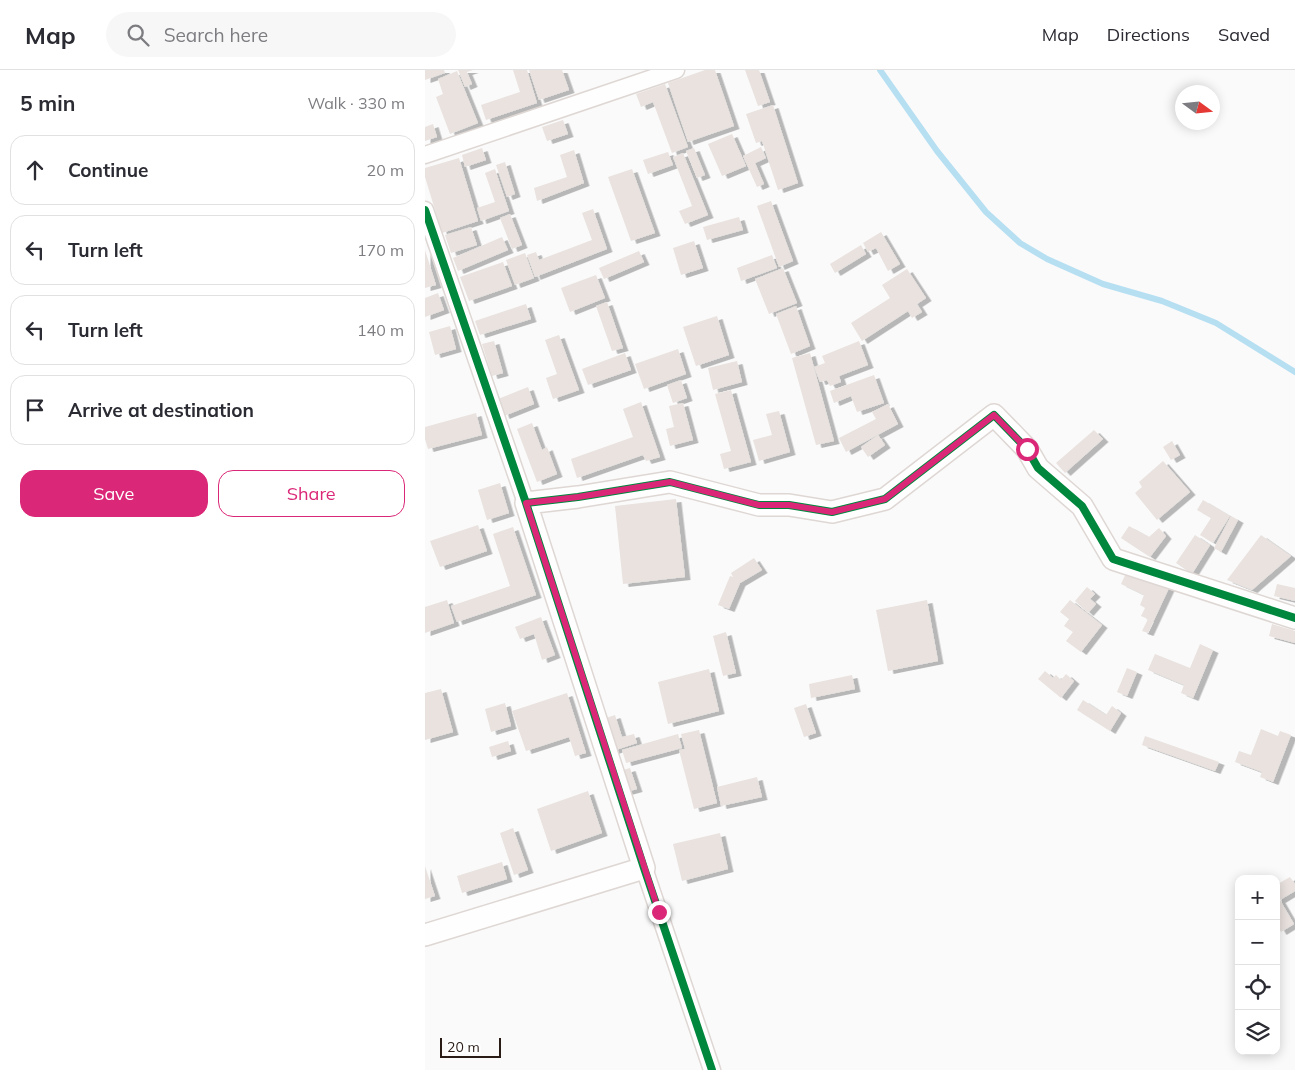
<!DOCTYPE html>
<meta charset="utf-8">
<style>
body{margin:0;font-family:Mulish,sans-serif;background:#f7f7f7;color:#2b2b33}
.controls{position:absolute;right:15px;bottom:15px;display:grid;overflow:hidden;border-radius:10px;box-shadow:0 2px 12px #0003}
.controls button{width:45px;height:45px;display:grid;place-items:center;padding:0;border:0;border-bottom:1px solid #e1e1e2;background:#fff;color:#2b2b33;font:25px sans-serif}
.compass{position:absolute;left:750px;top:15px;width:45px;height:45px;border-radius:50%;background:#fff;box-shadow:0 2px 12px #0003;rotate:105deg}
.scale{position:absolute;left:15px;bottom:12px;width:61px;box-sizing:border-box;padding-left:5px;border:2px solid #291c16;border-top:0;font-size:14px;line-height:18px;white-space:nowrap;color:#291c16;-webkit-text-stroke:4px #fff;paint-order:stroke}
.stop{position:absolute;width:15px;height:15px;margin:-11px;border:4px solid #db2777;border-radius:50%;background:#fff}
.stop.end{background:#db2777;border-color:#fff;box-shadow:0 1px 5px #0008}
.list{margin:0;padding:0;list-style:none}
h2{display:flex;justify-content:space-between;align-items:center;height:65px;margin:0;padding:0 20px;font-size:21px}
h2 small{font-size:16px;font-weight:400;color:#7c7c81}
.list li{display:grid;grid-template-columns:32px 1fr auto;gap:15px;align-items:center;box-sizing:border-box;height:70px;margin:0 10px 10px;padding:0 10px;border:1px solid #e1e1e2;border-radius:15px}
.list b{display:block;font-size:19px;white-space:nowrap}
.list em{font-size:16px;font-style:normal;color:#7c7c81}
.actions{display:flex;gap:10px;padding:15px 20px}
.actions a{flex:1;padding:11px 0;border:1px solid #db2777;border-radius:15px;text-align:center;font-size:18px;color:#db2777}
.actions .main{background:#db2777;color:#fff}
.icon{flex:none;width:28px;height:28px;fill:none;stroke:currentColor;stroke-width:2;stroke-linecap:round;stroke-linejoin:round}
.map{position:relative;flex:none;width:870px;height:1000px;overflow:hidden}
header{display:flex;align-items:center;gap:30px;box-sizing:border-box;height:70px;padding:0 25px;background:#fff;border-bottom:1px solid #e1e1e2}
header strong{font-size:24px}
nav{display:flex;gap:28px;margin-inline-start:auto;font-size:18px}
.search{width:350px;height:45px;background:#f7f7f7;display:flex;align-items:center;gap:12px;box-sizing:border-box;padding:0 18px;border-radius:28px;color:#7c7c81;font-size:19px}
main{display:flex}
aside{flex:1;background:#fff}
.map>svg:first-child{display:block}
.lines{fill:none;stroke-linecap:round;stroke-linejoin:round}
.stream{stroke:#b6dff2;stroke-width:6}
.building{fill:#e9e2df;filter:url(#shadow)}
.minor-casing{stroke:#ded7d4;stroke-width:19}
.tertiary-casing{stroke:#ded7d4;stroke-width:24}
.minor{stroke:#fefefe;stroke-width:16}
.tertiary{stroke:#fefefe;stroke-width:21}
.cycleway-casing{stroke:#fff;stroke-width:11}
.cycleway{stroke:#00873e;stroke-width:8}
.route{stroke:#db2777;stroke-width:6}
</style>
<header>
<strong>Map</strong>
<div class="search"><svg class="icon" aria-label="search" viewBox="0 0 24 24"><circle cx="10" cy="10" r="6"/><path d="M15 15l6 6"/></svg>Search here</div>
<nav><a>Map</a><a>Directions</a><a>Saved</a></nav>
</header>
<main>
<aside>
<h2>5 min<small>Walk · 330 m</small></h2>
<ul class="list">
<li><svg class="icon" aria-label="ahead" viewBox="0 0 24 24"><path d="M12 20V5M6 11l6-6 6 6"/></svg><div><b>Continue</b></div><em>20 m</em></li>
<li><svg class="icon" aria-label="left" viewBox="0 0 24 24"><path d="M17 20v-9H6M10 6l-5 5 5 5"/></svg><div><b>Turn left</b></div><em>170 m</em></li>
<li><svg class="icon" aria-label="left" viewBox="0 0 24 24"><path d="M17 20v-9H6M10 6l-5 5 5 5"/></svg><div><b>Turn left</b></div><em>140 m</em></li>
<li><svg class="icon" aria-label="arrive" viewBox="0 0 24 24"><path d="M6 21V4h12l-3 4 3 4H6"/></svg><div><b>Arrive at destination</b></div></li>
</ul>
<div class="actions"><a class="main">Save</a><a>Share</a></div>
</aside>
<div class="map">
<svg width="870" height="1000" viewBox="0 0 870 1000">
<defs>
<filter id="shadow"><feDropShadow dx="5.5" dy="3" stdDeviation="0" flood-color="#0004"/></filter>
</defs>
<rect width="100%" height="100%" fill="#fafafa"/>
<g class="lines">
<path class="stream" d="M455,0L512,81L561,142L595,173L622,189L678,214L737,231L791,253L870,302"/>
</g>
<path class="building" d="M0,0H19L20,3L0,10Z
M33,0H48L42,2L47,14L40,17Z
M88,0H102L112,33L61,50L56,35L95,22Z
M104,0H137L144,20L114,30Z
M280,0H290L309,56L263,72L243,13Z
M320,0H334L345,32L333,36Z
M32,1L53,53L25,64L11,27L18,24L13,9Z
M240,14L263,77L247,83L228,32L216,37L211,24Z
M348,35L373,113L353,120L337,71L331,73L321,44Z
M138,50L143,64L122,71L117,57Z
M8,54L12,67L0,71V57Z
M307,64L321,96L297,106L283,74Z
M336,77L341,88L330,93L339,114L332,117L318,86Z
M57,78L61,90L40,97L37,85Z
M269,78L280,105L272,108L261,81Z
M149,80L159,113L112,131L109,118L142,107L135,85Z
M243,82L248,95L223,104L218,90Z
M258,83L283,145L260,154L254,141L267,136L248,87Z
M34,88L53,151L17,163L0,107V98Z
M80,92L90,124L82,127L71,95Z
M70,99L84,141L56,151L52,138L70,132L60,103Z
M207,99L230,163L206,171L183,107Z
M346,131L368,191L354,197L332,136Z
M168,139L182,179L110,207L102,185L111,182L114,190L167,170L157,143Z
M85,144L97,175L87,179L75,148Z
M314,147L318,160L282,170L278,157Z
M46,157L52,175L26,183L20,165Z
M456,162L475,194L463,201L451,178L443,182L438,173Z
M77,167L83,180L33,201L28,188Z
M269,171L278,198L256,205L248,178Z
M436,175L441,184L410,203L405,194Z
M0,180L11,215L0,218Z
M214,181L219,192L179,209L174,198Z
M100,183L109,208L90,215L81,190Z
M347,185L352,198L316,211L312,198Z
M78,192L87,216L44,231L35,207Z
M358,198L372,233L344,244L330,209Z
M482,199L501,228L492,234L497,242L487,248L483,241L437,271L426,253L465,228L457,215Z
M171,205L180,228L145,242L136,218Z
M13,223L19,240L0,247V228Z
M182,232L198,278L187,281L171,236Z
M101,234L106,249L55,265L50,251Z
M371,236L385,276L366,284L351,244Z
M292,246L304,285L271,296L258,257Z
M25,256L31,279L10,285L4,262Z
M134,265L154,320L128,329L121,308L132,304L120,270Z
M69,271L78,303L67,306L57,274Z
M434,271L443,295L414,306L416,312L405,316L402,310L395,312L389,297L400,293L397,286Z
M253,279L261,304L219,319L210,294Z
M200,283L206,300L163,315L157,299Z
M385,283L409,371L391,375L367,288Z
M312,291L317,312L288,320L283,298Z
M449,305L459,333L432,342L426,326L409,333L405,321Z
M256,310L262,328L248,333L242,315Z
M103,317L109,334L79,346L73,329Z
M306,320L326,392L299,399L295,384L306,381L290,324Z
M216,332L235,387L221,391L218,385L152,408L146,389L208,367L198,339Z
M258,333L268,370L245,376L241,359L249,357L244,336Z
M463,334L473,354L421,382L414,368L451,349L447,342Z
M354,341L365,382L334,391L328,370L347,365L341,344Z
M51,343L57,365L3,379L0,369V357Z
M107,353L117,380L122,377L132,404L112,412L92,359Z
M669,360L678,369L640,403L631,393Z
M453,365L460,375L443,387L436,377Z
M747,371L755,385L746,390L738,377Z
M738,391L765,422L732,450L710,423L717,417L714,412Z
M75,413L84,443L62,450L53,420Z
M251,429L260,507L198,514L190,436Z
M778,430L805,446L788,473L775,465L786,448L772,440Z
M806,446L813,450L796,482L789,478Z
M53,455L62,481L15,497L5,471Z
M704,456L724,467L734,458L741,466L725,487L696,468Z
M88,457L111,525L32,552L26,536L85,516L68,464Z
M770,465L785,475L767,504L751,493Z
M836,465L866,486L827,520L802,510Z
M329,488L337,500L315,513L304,539L293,535L305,506L308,507L306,503Z
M703,499L744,518L723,563L717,561L723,549L716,546L720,538L715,535L719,525L696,514Z
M852,514L870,518V531L849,526Z
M662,517L670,524L665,529L671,534L663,543L650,531Z
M22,530L29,553L0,563V537Z
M502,530L513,591L463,601L451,540Z
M645,530L677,555L656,582L641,571L648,562L639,556L644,549L635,542Z
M116,547L130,585L117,590L109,564L95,569L90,557Z
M847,554L870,561V573L844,566Z
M301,562L311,603L298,606L288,566Z
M775,574L788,580L768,628L756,623L759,615L723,600L730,584L765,598Z
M702,598L712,602L702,626L692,622Z
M284,599L294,641L243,654L233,612Z
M620,601L628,608L631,605L636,610L641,604L649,611L636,628L613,609Z
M427,605L430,619L386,628L384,614Z
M16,619L28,662L0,670V623Z
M142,623L161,683L150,686L144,667L101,681L87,641Z
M658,630L681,645L687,636L696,643L685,661L652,640Z
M80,633L86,656L66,662L60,639Z
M381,634L391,663L379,667L369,638Z
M190,645L197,667L209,664L212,673L188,681L178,649Z
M836,659L853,666L855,661L866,665L848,712L835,707L837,702L810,692L814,681L826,685Z
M274,660L292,733L269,739L254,680L260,679L256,664Z
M253,664L257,678L201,693L197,680Z
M720,666L794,692L790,701L717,675Z
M83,671L86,681L67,687L64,677Z
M205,698L212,719L201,722L195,701Z
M332,707L337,727L296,736L292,717Z
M163,721L177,763L126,781L112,739Z
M88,758L103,800L89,805L75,763Z
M295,763L303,799L257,811L248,774Z
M77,792L82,809L37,823L32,806Z
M0,796L10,826L0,829Z
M865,807L870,814V821L855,830L869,854L856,862L851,853V815Z"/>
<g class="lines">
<g class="minor-casing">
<path id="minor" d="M0,85L251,0
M0,140L101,433
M219,798L287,1000"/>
</g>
<g class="tertiary-casing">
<path id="tertiary" d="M0,865L219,798L101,433L153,427L245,412L334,435H364L407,442L460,429L569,345L602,379L613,398L657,436L688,489L870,548"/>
</g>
<use href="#minor" class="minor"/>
<use href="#tertiary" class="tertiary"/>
<g class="cycleway-casing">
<path id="cycleway" d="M0,140L101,433
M287,1000L219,798L101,433L153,427L245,412L334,435H364L407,442L460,429L569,345L602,379L613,398L657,436L688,489L870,548"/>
</g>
<use href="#cycleway" class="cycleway"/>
</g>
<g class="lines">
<path class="route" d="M234,842L101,433L153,427L245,412L334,435H364L407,442L460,429L569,345L602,379"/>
</g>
</svg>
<div class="controls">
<button>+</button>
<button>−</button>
<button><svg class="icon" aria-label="locate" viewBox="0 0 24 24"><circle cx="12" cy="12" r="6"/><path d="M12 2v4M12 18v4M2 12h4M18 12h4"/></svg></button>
<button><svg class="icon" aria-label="layers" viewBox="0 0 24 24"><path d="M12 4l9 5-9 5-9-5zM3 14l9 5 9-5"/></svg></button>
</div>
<svg class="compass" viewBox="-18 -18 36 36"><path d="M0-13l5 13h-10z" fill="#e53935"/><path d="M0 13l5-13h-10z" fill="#7c7c81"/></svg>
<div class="scale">20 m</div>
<div class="stop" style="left:602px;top:379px"></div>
<div class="stop end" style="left:234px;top:842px"></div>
</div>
</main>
